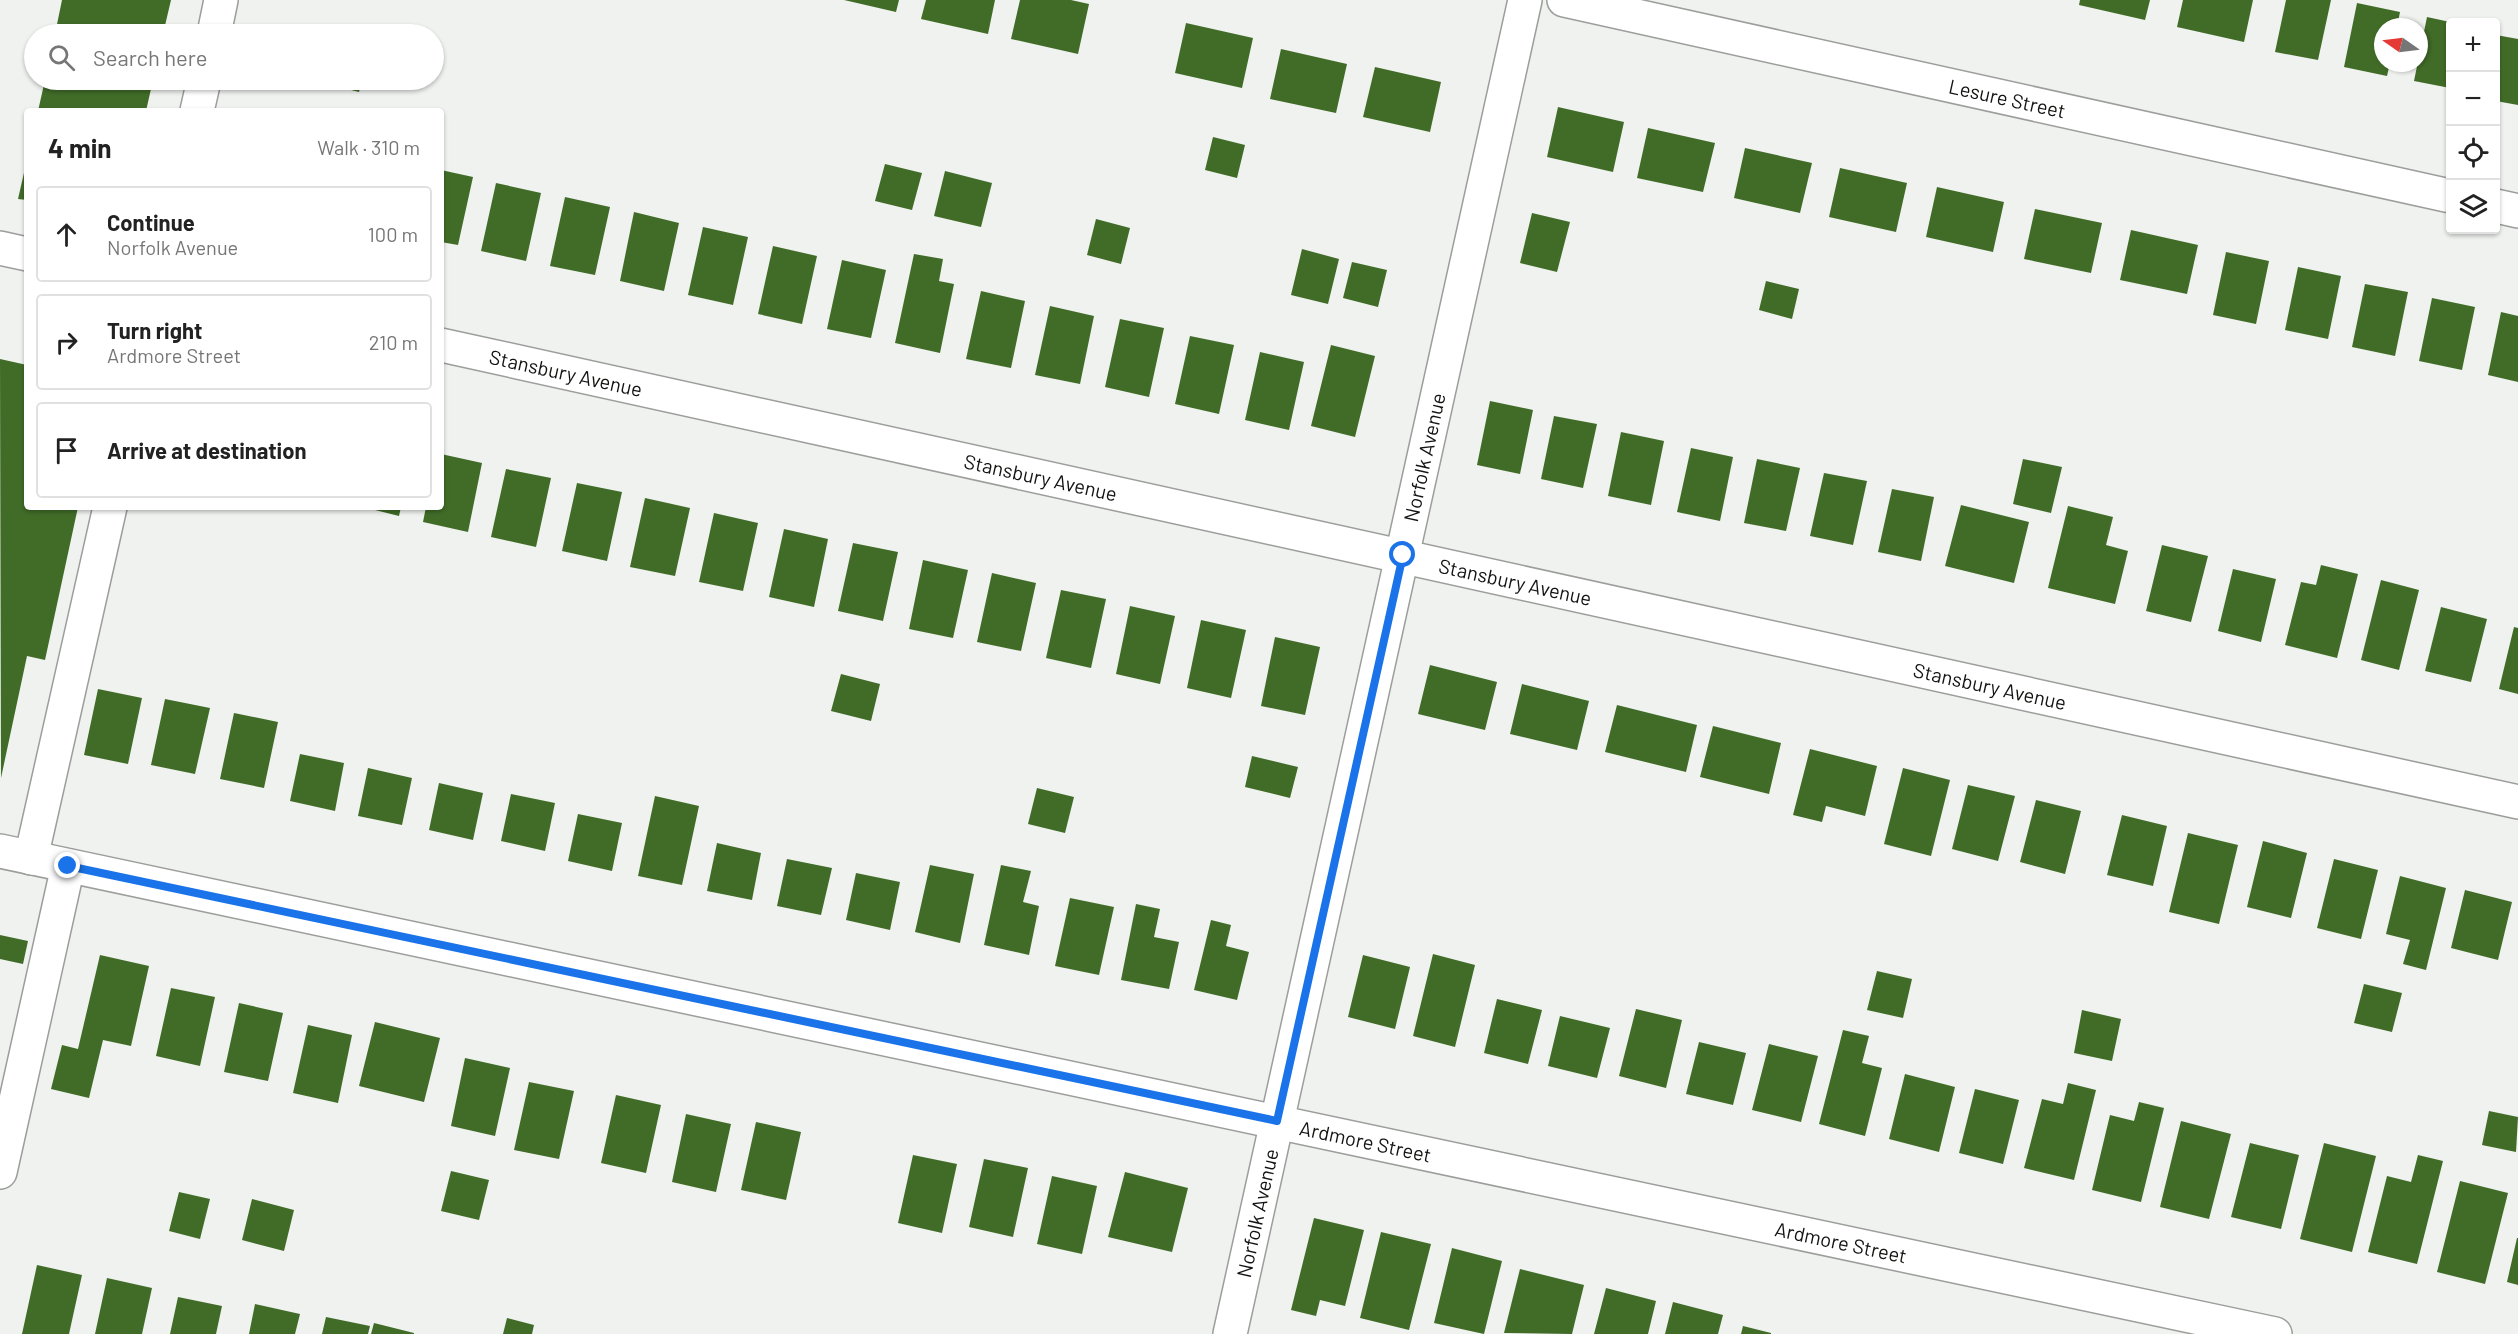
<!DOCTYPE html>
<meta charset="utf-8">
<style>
body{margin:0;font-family:Barlow,sans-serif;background:#f6f6f6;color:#222}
.controls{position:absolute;right:18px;top:18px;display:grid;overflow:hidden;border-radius:6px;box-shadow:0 2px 4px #0004}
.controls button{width:54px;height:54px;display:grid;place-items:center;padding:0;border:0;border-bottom:2px solid #e0e0e0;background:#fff;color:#222;font:30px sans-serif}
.compass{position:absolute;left:2374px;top:18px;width:54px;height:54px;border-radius:50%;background:#fff;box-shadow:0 2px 4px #0004;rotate:284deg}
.stop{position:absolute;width:18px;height:18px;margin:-14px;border:4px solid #1a73e8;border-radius:50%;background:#fff}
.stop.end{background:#1a73e8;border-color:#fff;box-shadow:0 2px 6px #0008}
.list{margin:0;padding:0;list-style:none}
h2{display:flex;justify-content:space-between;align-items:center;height:78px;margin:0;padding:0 24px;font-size:26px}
h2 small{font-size:20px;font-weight:400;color:#767676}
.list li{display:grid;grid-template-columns:39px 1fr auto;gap:18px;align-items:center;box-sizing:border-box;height:96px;margin:0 12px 12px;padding:0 12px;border:2px solid #e0e0e0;border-radius:6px}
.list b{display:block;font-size:22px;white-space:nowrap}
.list p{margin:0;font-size:20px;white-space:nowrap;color:#767676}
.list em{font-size:20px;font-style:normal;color:#767676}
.icon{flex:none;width:33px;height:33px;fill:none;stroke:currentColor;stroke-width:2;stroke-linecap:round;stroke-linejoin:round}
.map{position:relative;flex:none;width:2518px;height:1334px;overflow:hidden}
.search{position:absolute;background:#fff;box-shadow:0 2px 4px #0004;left:24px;top:24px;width:420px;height:66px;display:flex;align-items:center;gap:15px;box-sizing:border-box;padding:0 21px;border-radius:33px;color:#767676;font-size:22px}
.panel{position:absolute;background:#fff;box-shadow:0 2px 4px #0004;left:24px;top:108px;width:420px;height:402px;border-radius:6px}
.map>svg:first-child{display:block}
.building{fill:#416c28}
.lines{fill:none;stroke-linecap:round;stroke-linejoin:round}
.minor-casing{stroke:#9c9e9b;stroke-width:36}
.minor{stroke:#fff;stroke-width:33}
.route{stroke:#1a73e8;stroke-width:8}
.labels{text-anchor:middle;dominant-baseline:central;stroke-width:6;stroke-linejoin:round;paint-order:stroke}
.street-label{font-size:20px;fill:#131412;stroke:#eff2ee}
</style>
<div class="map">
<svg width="2518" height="1334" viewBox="0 0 2518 1334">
<rect width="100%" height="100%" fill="#eff2ee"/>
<path class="building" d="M62,0H171L163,34H55Z
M844,0H899L896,12Z
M926,0H995L988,34L921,19Z
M1020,0H1071L1089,4L1078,54L1011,39Z
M2080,0H2150L2145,20L2079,5Z
M2183,0H2253L2244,42L2177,27Z
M2286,0H2331L2318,60L2275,52Z
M2357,3L2400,12L2397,27H2383V63H2390L2387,76L2344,67Z
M2427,17L2450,22V88L2414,81Z
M1186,23L1253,38L1242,88L1175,73Z
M2496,35L2518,39V105L2496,101Z
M1281,49L1347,64L1336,113L1270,99Z
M1375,67L1441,82L1430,132L1363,117Z
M45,80H153L146,111H38Z
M312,80H362L359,92Z
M1558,107L1624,122L1613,172L1547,157Z
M1648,128L1715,143L1703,192L1637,178Z
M1213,137L1245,145L1237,178L1205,170Z
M1745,148L1812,163L1800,213L1734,198Z
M26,164H27V200L18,199Z
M885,164L922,173L912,210L875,201Z
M1840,168L1907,183L1896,232L1829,217Z
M441,170L473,177L458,245L441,242Z
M945,171L992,183L981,227L934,216Z
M496,183L541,193L526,261L481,251Z
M1937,187L2004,202L1993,252L1926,237Z
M565,197L610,207L595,275L550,266Z
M2035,209L2102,223L2091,273L2024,259Z
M634,212L679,223L664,291L620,281Z
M1532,213L1570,222L1557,272L1520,263Z
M1096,219L1130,228L1121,264L1087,255Z
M703,227L748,237L733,305L688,295Z
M2131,230L2198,245L2187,294L2120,280Z
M773,246L817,256L802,324L758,314Z
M1302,249L1339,259L1328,304L1291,295Z
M2226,252L2269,261L2256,324L2213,315Z
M914,254L943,259L939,281L954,284L940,353L895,343Z
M842,260L886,270L871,338L827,329Z
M1352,262L1387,270L1378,307L1343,298Z
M2298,267L2341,276L2328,339L2285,330Z
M1766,281L1799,289L1792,319L1759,310Z
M2365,284L2408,292L2395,356L2352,347Z
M981,291L1025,301L1011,368L966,359Z
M2432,298L2475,307L2462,370L2419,361Z
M1050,306L1094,316L1080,384L1035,375Z
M2501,312L2518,316V382L2488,375Z
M1120,319L1164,328L1149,397L1105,387Z
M1190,336L1234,345L1219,414L1175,404Z
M1331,345L1375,356L1355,437L1311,426Z
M1260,352L1304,362L1289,430L1245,420Z
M0,359L27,365V507H78L45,660L27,656L1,778Z
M1490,401L1533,410L1520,474L1477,465Z
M1554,416L1597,424L1583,488L1541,479Z
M1621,432L1664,441L1651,505L1608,496Z
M1691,448L1733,457L1720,521L1677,512Z
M441,454L482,463L468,532L423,522L426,507H441Z
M1757,459L1800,468L1786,531L1744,523Z
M2023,459L2062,467L2051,513L2013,504Z
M506,469L551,478L536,547L491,537Z
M1824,473L1867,481L1853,545L1810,536Z
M577,483L622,492L607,561L562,551Z
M1892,489L1934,497L1921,561L1878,552Z
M645,498L690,508L675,576L630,567Z
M1961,505L2029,522L2014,583L1945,566Z
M2068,506L2113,517L2106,545L2128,551L2115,604L2048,588Z
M363,507H401L399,516Z
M714,513L758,523L743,591L699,582Z
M784,529L828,539L814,607L769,597Z
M853,543L898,552L883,621L838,611Z
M2162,545L2208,556L2191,622L2146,611Z
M923,560L968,570L953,638L909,629Z
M2321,565L2358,574L2337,658L2285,645L2301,582L2316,585Z
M2233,569L2276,579L2261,642L2218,631Z
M992,573L1036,583L1021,651L977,642Z
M2381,580L2419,590L2399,670L2361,660Z
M1061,590L1106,599L1091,668L1046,658Z
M1130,606L1175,616L1160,684L1116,674Z
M2441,607L2487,619L2471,682L2425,671Z
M1201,620L1246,630L1231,698L1187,688Z
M2514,627L2518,628V694L2499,689Z
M1275,637L1320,647L1305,715L1261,706Z
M1430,665L1497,682L1485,730L1418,714Z
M841,674L880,684L871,721L831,711Z
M1522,684L1589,701L1577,750L1510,734Z
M98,689L142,698L128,764L84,755Z
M165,699L210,708L195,774L151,765Z
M1617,705L1697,725L1686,772L1605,752Z
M234,713L278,722L264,788L220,779Z
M1713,726L1781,743L1769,794L1700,777Z
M1810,749L1877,766L1865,816L1826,806L1822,822L1793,815Z
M300,754L344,763L335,811L290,801Z
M1252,756L1298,767L1290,798L1245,787Z
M368,768L412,778L402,825L358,816Z
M1903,768L1950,780L1931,856L1884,844Z
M439,783L483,793L473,840L429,830Z
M1968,785L2015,796L1998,861L1952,849Z
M1037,788L1074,797L1065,833L1028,824Z
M511,794L555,803L545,851L501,841Z
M655,796L699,806L682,885L638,876Z
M2036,800L2081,811L2065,874L2020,862Z
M578,814L622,823L612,871L568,861Z
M2122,815L2167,826L2153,886L2107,875Z
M2188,833L2238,845L2219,924L2169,912Z
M2263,841L2307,853L2291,918L2247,907Z
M717,843L761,853L752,900L707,891Z
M787,859L832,868L821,915L777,906Z
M2334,859L2378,870L2361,939L2317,928Z
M930,865L974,874L960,943L915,932Z
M1001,865L1031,871L1023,902L1039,906L1029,955L984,945Z
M856,873L900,882L890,930L846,920Z
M2400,876L2446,888L2426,970L2403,964L2410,940L2386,934Z
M2465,890L2512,902L2498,960L2451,948Z
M1070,898L1114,907L1099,975L1055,966Z
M1136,904L1160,909L1154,937L1179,942L1169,989L1121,980Z
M1211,920L1231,925L1226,946L1249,952L1237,1000L1194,990Z
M0,935L28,941L23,964L0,959Z
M1433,954L1475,965L1455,1047L1413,1036Z
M100,955L149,966L131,1046L103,1040L89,1098L51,1089L62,1045L78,1049Z
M1363,955L1410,967L1395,1029L1348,1017Z
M1877,971L1912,979L1903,1018L1867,1010Z
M2364,984L2402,993L2392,1032L2354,1023Z
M171,988L215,997L200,1066L156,1056Z
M1497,999L1542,1010L1528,1064L1484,1053Z
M239,1003L283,1013L268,1081L224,1072Z
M1636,1009L1682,1020L1666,1088L1619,1076Z
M2082,1010L2121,1019L2112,1061L2074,1053Z
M1560,1016L1610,1028L1597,1078L1548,1066Z
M375,1022L440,1038L424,1102L359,1086Z
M308,1025L352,1035L338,1103L293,1093Z
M1843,1030L1869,1036L1862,1063L1882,1068L1865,1136L1819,1124Z
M1699,1042L1746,1053L1733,1105L1686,1094Z
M1769,1044L1818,1056L1801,1122L1752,1110Z
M465,1058L510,1068L495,1136L451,1126Z
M1905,1074L1955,1087L1939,1152L1889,1139Z
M529,1082L574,1091L559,1159L514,1150Z
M2068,1083L2096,1090L2074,1180L2024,1168L2042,1099L2063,1104Z
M1975,1089L2019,1100L2003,1164L1959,1153Z
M616,1095L661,1105L646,1173L601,1163Z
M2139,1102L2164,1108L2141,1202L2092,1190L2110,1115L2134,1121Z
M2489,1111L2518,1117L2516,1152L2482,1145Z
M686,1114L731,1124L716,1192L672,1182Z
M2181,1121L2231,1134L2209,1219L2160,1207Z
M756,1122L801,1132L786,1200L741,1190Z
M2250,1143L2299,1155L2281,1229L2231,1217Z
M2324,1143L2376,1156L2352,1252L2300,1239Z
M913,1155L957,1164L942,1233L898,1223Z
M2418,1155L2443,1161L2417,1264L2368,1252L2387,1176L2411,1182Z
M984,1159L1028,1168L1013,1237L969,1227Z
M451,1171L489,1180L479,1220L441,1211Z
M1125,1172L1188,1188L1172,1252L1108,1237Z
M1052,1176L1097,1186L1082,1254L1037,1244Z
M2460,1181L2508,1193L2485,1284L2437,1272Z
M179,1192L210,1199L200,1239L169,1231Z
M252,1199L294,1210L284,1251L242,1240Z
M1314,1218L1364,1230L1345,1306L1320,1300L1316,1316L1291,1310Z
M1381,1232L1431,1244L1409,1330L1360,1318Z
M2517,1238H2518V1285L2507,1282Z
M1452,1248L1502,1261L1484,1334L1434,1323Z
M37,1265L82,1275L69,1334H22Z
M1520,1269L1584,1285L1572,1334L1504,1333Z
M107,1278L152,1288L142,1334H95Z
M1606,1288L1656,1301L1648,1334H1594Z
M178,1297L222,1306L216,1334H170Z
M1673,1302L1723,1315L1718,1334H1665Z
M255,1304L300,1314L295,1334H249Z
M326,1317L370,1326L368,1334H322Z
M507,1318L534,1325L532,1334H503Z
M374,1323L414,1333V1334H371Z
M1743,1326L1771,1333V1334H1741Z"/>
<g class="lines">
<g class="minor-casing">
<g id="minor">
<path id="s1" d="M1564,0L2450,196"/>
<path d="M214,34L221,0"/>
<path d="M197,111L204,80"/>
<path d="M2496,206L2518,211"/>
<path d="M0,248L27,254"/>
<path id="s2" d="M441,345L2518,802"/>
<path id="s3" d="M0,851L2275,1334"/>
<path d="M31,858L110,507"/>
<path d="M0,1172L68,866"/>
<path id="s4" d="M1230,1334L1525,0"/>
</g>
</g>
<use href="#minor" class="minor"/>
</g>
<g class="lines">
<path class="route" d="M68,866L1277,1121L1403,555"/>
</g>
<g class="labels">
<g class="street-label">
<text stroke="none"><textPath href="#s1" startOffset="454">Lesure Street</textPath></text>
<text stroke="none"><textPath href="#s2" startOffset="128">Stansbury Avenue</textPath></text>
<text stroke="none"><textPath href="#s4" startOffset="898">Norfolk Avenue</textPath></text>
<text stroke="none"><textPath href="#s2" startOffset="614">Stansbury Avenue</textPath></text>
<text stroke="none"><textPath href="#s2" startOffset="1100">Stansbury Avenue</textPath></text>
<text stroke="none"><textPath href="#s2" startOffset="1586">Stansbury Avenue</textPath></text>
<text stroke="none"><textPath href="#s3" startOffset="1396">Ardmore Street</textPath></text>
<text stroke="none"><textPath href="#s4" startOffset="124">Norfolk Avenue</textPath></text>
<text stroke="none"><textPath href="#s3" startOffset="1882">Ardmore Street</textPath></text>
</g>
</g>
</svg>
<div class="controls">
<button>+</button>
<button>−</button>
<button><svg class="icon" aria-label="locate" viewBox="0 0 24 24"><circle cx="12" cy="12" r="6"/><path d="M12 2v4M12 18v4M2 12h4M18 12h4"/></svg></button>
<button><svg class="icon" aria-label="layers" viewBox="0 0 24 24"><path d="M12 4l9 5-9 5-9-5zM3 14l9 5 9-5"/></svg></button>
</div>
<svg class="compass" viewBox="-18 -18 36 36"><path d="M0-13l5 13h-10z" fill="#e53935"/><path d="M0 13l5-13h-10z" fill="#767676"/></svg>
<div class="stop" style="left:1403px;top:555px"></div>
<div class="stop end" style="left:68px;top:866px"></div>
<div class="search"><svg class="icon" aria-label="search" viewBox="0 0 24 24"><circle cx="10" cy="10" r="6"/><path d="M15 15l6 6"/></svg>Search here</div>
<section class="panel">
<h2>4 min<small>Walk · 310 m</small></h2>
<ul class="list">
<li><svg class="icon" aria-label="ahead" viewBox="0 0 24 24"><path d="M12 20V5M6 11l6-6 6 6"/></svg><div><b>Continue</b><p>Norfolk Avenue</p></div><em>100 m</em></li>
<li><svg class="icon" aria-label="right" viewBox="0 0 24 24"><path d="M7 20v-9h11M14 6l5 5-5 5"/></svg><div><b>Turn right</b><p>Ardmore Street</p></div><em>210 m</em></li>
<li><svg class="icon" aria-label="arrive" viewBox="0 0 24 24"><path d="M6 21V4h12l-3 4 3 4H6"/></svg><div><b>Arrive at destination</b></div></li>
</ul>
</section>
</div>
